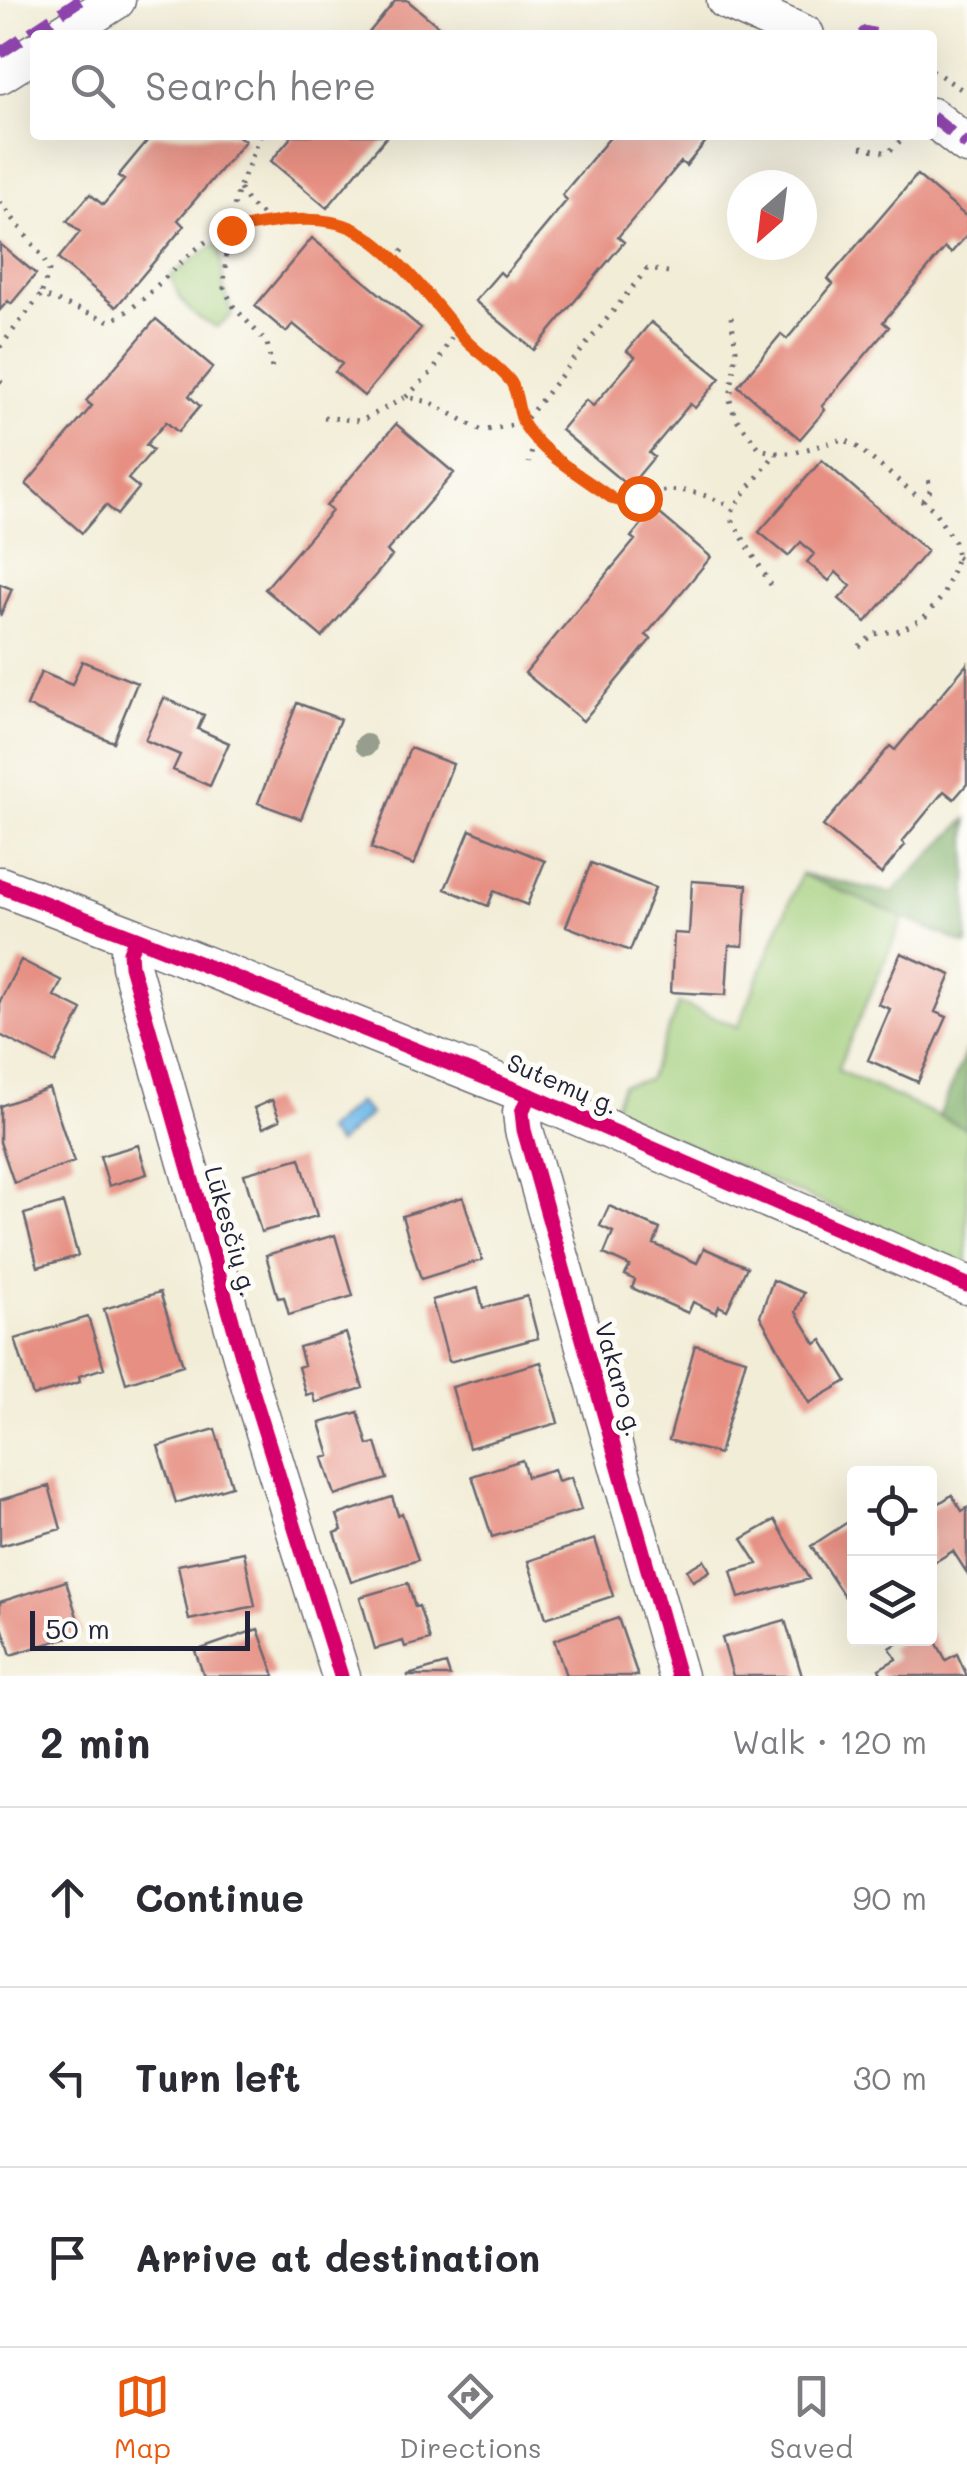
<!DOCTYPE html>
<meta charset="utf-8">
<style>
body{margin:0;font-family:Mali,sans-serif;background:#f7f7f7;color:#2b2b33}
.controls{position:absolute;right:30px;bottom:30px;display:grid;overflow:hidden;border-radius:10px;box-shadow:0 10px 40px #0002}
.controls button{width:90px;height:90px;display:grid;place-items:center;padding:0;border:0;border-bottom:2px solid #e1e1e2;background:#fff;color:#2b2b33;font:50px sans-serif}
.compass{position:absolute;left:727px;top:170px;width:90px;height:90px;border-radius:50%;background:#fff;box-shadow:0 10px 40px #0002;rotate:208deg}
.scale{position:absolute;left:30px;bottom:25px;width:220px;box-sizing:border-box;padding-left:10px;border:5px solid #22223b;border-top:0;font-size:28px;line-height:35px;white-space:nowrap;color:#22223b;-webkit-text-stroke:8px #fdfcf7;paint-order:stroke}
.stop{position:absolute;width:30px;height:30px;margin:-22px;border:8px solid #ea580c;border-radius:50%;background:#fff}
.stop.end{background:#ea580c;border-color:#fff;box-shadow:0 2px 10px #0008}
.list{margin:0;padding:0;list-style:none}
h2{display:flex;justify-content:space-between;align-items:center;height:130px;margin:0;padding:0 40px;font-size:42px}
h2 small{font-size:32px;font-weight:400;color:#7c7c81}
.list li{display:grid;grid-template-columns:65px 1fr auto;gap:30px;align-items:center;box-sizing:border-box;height:180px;padding:0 40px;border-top:2px solid #e1e1e2}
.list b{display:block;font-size:38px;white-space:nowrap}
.list em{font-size:32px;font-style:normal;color:#7c7c81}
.icon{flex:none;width:55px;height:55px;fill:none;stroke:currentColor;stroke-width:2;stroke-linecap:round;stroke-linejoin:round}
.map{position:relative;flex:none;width:967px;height:1676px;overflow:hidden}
.search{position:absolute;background:#fff;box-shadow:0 10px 40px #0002;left:30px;right:30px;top:30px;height:110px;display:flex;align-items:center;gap:25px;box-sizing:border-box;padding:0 35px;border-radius:10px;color:#7c7c81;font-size:38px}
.sheet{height:670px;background:#fff}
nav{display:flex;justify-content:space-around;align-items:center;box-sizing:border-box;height:140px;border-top:2px solid #e1e1e2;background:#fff;font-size:28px;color:#7c7c81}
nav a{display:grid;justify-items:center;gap:5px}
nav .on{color:#ea580c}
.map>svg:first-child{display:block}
.green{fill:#a2ce7b;stroke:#62785b;stroke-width:2.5}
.forest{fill:#81b16b;stroke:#526a53;stroke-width:2.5}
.water{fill:#70b9e9;stroke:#496e92;stroke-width:2.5}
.building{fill:#e68f82}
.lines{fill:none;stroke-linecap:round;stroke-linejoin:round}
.minor-casing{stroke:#6b6972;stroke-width:41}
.path{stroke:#6b6972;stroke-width:5;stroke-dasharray:2.5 8;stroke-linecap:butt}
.minor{stroke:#fff;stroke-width:38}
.quiet{stroke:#8e44ad;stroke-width:12;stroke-dasharray:25 12;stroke-linecap:butt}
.cycleway-casing{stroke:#fdfcf7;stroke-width:21}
.cycleway{stroke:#d6006c;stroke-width:15}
.tree{fill:#989e8d}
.route{stroke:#ea580c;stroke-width:12}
.labels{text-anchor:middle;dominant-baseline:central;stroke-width:10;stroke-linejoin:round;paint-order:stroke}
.street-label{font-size:25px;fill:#22223b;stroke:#fdfcf7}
</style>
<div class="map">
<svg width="967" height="1676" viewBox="0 0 967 1676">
<rect width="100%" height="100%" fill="#fdfcf7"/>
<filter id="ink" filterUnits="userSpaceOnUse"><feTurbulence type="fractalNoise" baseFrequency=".01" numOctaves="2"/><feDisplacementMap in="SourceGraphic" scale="20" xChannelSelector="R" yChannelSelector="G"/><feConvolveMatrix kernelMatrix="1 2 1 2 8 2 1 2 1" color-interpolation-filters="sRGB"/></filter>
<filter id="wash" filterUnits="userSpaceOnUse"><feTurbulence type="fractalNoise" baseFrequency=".0048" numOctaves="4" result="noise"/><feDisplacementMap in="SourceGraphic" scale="40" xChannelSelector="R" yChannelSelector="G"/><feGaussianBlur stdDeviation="2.25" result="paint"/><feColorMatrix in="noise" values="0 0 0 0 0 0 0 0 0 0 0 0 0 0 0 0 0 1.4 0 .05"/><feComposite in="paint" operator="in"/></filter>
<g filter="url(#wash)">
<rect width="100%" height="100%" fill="#f2edd7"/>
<path class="green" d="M219,242L224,288L232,315L217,327C192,318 177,299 171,275Z
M801,874L904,917L837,1070L967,1129V1266L612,1112L622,1085L648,1080L679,1003L738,1027Z"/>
<path class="forest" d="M967,819V945L801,874L892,893Z
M967,1049V1129L939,1116Z"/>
<path class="water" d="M358,1102L370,1114L337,1144L325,1131Z"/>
<g id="blocks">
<path class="building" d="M396,0H407L449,35H367Z
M152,135H237L245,141L178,220L184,226L116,307L58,259L80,232L67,221L90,194L103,205L124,180L118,176Z
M293,135H388L327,208L271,161Z
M612,135H711L686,166L681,162L618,237L624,242L534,350L475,301L500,272L504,276L567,200L562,195Z
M917,175L967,217V235L951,253L945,248L883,322L889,327L822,406L825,410L800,439L738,386L781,334L787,339L833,284L828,279Z
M312,238L421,328L364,396L335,372L342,364L293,324L286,332L255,306Z
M0,244L36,274L11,304L8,301L0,310Z
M156,319L213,367L189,396L200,406L178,432L166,422L146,445L153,450L128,479L139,488L117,515L106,505L82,533L26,484L92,406L86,401Z
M651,322L720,378L695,408L690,404L649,453L654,457L629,487L561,430L586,400L593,406L635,357L627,351Z
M396,424L454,473L387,551L392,556L322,637L265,589L332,511L326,506Z
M822,460L927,551L866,622L839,599L851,586L836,572L829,581L807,562L814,554L801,542L788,556L759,532Z
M654,509L711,557L646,635L651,639L583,721L525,673L635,540L631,537Z
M0,584L12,589L0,616Z
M82,661L137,683L113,742L27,706L41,672L72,685Z
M967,664V784L954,799L944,791L902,842L905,845L881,874L823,826L890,746L895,750Z
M164,698L204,715L198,729L229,743L210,786L173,770L180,755L145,740Z
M297,703L340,719L301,819L258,803Z
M410,748L453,764L414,865L371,848Z
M470,830L545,861L527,905L494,891L488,906L445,889Z
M591,863L655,888L630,951L566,926Z
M692,881L747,885L743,946L729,945L726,995L671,992L674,933L689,934Z
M901,953L951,975L935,1012L947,1017L918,1082L868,1060L890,1009L878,1004Z
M21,960L62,981L54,996L82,1010L55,1063L0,1035V1001Z
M49,1088L74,1162L14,1183L0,1142V1106Z
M272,1100L280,1120L263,1128L254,1108Z
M138,1145L147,1174L109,1186L100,1156Z
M300,1158L317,1216L261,1232L244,1174Z
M463,1197L482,1260L421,1279L402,1216Z
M63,1203L78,1256L38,1267L24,1214Z
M609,1206L660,1229L654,1244L697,1263L704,1248L747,1267L727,1310L719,1306L716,1313L693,1302L688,1313L632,1288L635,1280L625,1275L630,1266L604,1254L613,1232L600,1226Z
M335,1235L353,1296L289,1315L284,1297L278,1298L266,1255Z
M773,1280L804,1293L796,1312L816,1344L822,1340L847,1381L809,1403L760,1316Z
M478,1288L483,1308L527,1296L538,1338L449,1362L432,1300Z
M160,1292L183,1365L126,1383L104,1309Z
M88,1317L104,1368L79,1376L80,1382L33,1396L15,1339Z
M346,1333L363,1388L316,1403L313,1393L306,1395L298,1367L304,1365L299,1347Z
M695,1345L746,1359L719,1454L669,1440Z
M541,1362L558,1423L469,1448L452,1387Z
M358,1412L368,1445L376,1443L387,1479L335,1495L323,1458L330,1456L320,1423Z
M215,1429L232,1486L176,1503L158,1446Z
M522,1460L527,1477L554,1469L558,1481L571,1477L581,1510L492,1537L472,1476Z
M49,1486L61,1529L0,1546V1500Z
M952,1495L962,1511L967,1508V1573L953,1551L930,1565V1509Z
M392,1497L398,1515L402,1513L418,1560L351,1582L335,1533L342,1530L337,1515Z
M854,1518V1589L844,1596L811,1546Z
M775,1520L809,1579L739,1598L731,1571L758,1564L742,1539Z
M595,1539L613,1596L546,1618L528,1561Z
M244,1552L255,1606L189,1620L178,1565Z
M704,1560L710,1571L693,1581L687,1570Z
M66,1581L82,1633L11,1655L0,1620V1602Z
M408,1583L415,1607L419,1606L430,1640L405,1647L403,1641L375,1649L360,1597Z
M618,1618L638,1676H566L554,1640Z
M785,1620L802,1676H733L722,1638Z
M258,1629L275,1676H204L195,1651Z
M930,1631L946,1660L957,1654L967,1676H882L879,1669L896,1659L890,1648L906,1638H930Z
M446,1664L450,1676H408V1675Z"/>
</g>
</g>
<g filter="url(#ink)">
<use href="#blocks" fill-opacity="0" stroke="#6b6972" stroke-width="2.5"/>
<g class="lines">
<g class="minor-casing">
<path id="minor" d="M726,0L805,35
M61,35L116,0
M0,74L35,52
M932,117L967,145
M0,886L136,938L130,952L131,966L251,1387L341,1676
M136,938L529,1095L967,1285
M529,1095L522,1112L524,1130L678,1676"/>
</g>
<path class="path" d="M875,34L877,35
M932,70L967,93
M261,135L239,188L227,232L224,288L234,307L267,343L273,374
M861,147L888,153L905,136
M240,189L249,204L272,222
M0,202L42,256L49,271L41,295
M395,260L405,248
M731,317L736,349L730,400L735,417L760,449L776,453
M0,347L41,295L110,321C156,300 181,247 231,229C249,223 272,222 292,222C311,221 334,220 352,228C391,245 434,303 461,336C475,353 500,364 511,383C523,401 518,417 535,438L529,463
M0,381L2,383
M406,397L434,370L456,328
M324,417L361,421L406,397L430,402L482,431L523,423L647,269L674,273
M537,439L613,499C628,502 639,497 653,493C683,486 706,494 733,508
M923,501L931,489L928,479
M957,557L967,564
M771,585L733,522V508L776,453H793L843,439L856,446L933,509L954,542L957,557L943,596L924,618L901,630L874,634L855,650"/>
<use href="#minor" class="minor"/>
<path class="quiet" d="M862,35L865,32L875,34
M0,53L80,0
M932,117L967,145"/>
<g class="cycleway-casing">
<path id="cycleway" d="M0,886L136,938L130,952L131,966L251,1387L341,1676
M136,938L529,1095L967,1285
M529,1095L522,1112L524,1130L678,1676"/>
</g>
<use href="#cycleway" class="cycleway"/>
</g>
<circle class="tree" cx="366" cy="745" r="11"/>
</g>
<g class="lines" filter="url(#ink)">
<path class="route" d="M231,230C268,223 316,212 352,228C390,245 435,303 461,335C474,352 498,364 511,382C519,394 517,413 525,426C544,456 585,478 613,499L624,502L639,498"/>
</g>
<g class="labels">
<g class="street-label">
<text transform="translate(563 1083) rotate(23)">Sutemų g.</text>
<text transform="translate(232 1231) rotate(74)">Lūkesčių g.</text>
<text transform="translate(620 1379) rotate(74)">Vakaro g.</text>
</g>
</g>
</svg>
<div class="controls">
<button><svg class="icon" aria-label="locate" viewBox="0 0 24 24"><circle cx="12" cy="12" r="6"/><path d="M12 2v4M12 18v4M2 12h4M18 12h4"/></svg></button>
<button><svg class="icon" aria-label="layers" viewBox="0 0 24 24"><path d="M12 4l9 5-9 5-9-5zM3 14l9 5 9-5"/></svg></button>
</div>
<svg class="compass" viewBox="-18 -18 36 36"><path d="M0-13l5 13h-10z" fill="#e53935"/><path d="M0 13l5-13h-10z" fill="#7c7c81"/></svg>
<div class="scale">50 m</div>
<div class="stop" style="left:639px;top:498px"></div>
<div class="stop end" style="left:231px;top:230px"></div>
<div class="search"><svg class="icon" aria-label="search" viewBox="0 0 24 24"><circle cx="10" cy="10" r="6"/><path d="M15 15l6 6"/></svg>Search here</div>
</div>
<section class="sheet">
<h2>2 min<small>Walk · 120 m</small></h2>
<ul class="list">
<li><svg class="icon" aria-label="ahead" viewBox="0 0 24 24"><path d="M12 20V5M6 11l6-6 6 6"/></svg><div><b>Continue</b></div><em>90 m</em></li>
<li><svg class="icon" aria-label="left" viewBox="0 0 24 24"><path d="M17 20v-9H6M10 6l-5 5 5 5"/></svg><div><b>Turn left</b></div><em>30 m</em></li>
<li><svg class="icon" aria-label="arrive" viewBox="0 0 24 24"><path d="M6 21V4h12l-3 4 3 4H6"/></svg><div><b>Arrive at destination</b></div></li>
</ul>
</section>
<nav>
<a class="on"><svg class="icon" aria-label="map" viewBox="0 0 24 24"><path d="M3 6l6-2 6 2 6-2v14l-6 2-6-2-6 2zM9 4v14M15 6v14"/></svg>Map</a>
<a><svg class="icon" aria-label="directions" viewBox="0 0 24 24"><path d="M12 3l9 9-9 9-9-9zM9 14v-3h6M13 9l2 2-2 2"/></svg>Directions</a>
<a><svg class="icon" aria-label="saved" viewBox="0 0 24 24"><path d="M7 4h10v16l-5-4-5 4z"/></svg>Saved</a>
</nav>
